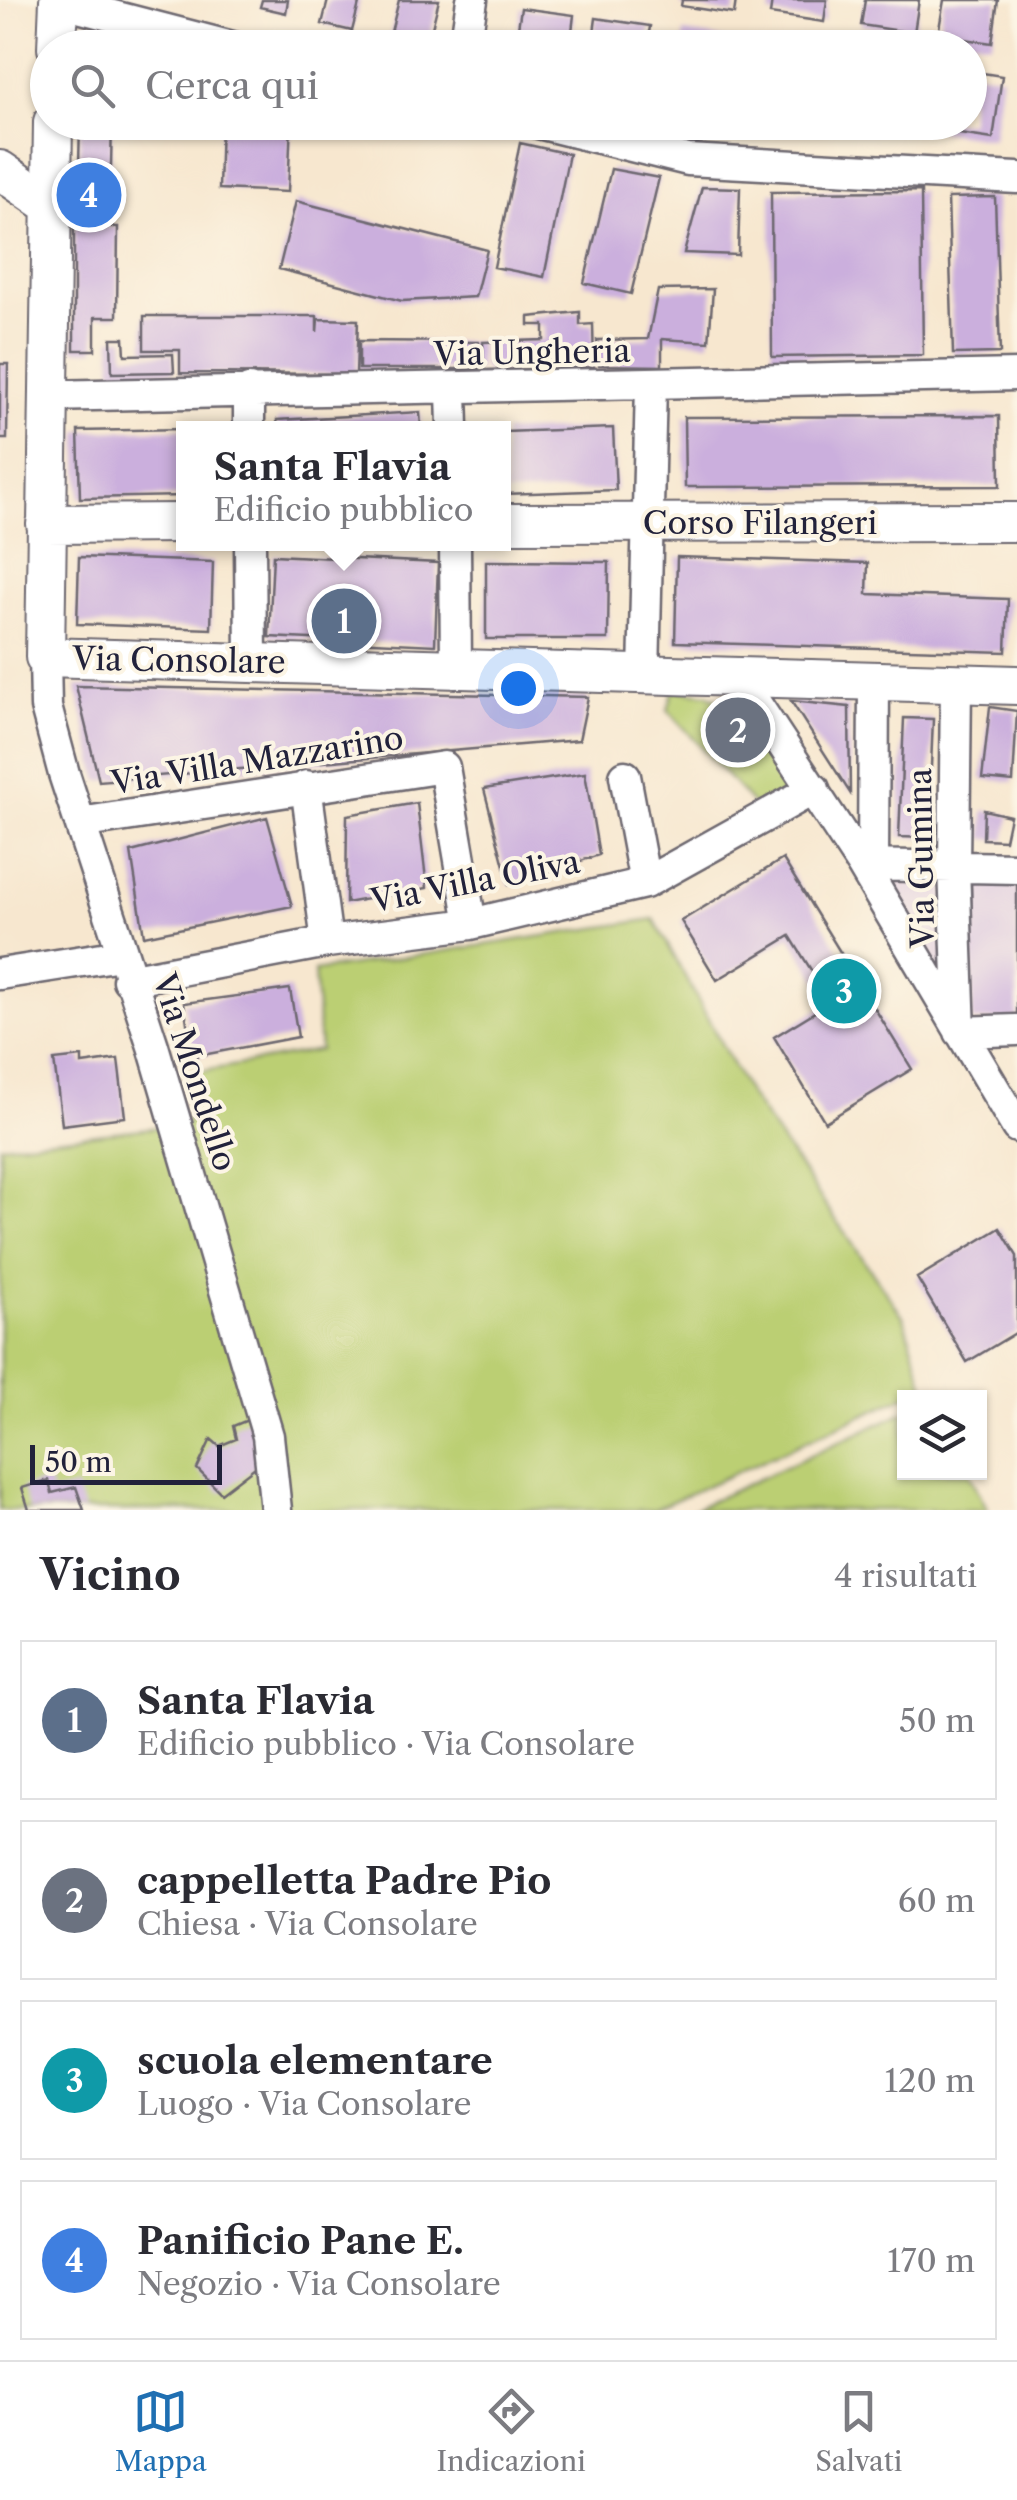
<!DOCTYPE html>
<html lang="it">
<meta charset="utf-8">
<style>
body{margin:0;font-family:"Libre Caslon Text",serif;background:#f2f2f3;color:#2b2b33}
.controls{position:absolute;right:30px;bottom:30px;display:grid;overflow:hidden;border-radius:0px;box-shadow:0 2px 8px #0004}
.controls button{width:90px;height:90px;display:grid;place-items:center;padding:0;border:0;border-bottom:2px solid #e1e1e2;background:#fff;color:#2b2b33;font:50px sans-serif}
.scale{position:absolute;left:30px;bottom:25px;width:192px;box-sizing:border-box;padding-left:10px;border:5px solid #22223b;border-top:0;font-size:28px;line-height:35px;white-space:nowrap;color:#22223b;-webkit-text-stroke:8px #fcf5e5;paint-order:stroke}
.you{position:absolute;left:518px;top:688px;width:35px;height:35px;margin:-25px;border:8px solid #fff;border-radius:50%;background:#1a73e8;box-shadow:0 0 0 15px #1a73e833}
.badge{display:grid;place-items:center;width:65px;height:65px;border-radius:50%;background:#1f6fb2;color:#fff;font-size:32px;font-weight:700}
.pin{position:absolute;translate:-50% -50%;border:5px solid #fff;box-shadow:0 2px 10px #0006}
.popup{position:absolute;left:176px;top:421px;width:335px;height:130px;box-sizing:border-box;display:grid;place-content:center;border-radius:0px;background:#fff;filter:drop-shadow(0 2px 8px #0005);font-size:32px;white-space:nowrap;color:#7c7c81}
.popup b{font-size:38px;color:#2b2b33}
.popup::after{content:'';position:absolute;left:50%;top:100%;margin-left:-20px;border:20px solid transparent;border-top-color:#fff}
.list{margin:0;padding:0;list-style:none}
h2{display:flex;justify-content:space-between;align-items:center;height:130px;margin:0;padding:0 40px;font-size:42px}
h2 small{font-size:32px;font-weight:400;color:#7c7c81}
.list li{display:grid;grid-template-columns:65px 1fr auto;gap:30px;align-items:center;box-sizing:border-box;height:160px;margin:0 20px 20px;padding:0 20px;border:2px solid #e1e1e2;border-radius:0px}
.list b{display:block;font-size:38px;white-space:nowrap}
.list p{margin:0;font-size:32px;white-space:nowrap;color:#7c7c81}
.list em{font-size:32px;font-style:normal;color:#7c7c81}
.icon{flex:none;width:55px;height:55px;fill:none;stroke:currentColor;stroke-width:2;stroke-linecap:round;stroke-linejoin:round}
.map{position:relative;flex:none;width:1017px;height:1510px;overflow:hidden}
.search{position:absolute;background:#fff;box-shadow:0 2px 8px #0004;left:30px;right:30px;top:30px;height:110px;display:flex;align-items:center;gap:25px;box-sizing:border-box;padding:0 35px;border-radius:55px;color:#7c7c81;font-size:38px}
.sheet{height:850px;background:#fff}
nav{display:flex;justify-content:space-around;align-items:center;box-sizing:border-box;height:140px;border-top:2px solid #e1e1e2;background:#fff;font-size:28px;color:#7c7c81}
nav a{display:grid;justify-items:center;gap:5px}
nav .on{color:#1f6fb2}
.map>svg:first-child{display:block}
.green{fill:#bbcf73;stroke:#6e7857;stroke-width:2.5}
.building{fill:#cbafdd}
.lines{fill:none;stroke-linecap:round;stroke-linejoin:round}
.minor-casing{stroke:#6d676f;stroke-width:35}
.tertiary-casing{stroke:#6d676f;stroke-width:42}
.minor{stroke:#fff;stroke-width:30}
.tertiary{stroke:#fff;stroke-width:38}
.labels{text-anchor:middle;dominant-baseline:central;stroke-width:8;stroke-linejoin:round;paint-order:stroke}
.street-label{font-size:32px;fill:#22223b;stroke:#fcf5e5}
</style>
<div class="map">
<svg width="1017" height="1510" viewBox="0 0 1017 1510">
<rect width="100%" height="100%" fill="#fcf5e5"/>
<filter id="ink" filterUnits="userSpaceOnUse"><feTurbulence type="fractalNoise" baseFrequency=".01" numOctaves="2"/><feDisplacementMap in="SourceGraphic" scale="20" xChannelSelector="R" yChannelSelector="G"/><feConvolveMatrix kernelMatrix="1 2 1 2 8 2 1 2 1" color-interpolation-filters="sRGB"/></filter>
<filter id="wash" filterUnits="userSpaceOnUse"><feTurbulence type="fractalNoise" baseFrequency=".0048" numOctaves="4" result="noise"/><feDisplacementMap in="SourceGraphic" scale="40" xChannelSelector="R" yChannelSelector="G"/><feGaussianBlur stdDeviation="2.25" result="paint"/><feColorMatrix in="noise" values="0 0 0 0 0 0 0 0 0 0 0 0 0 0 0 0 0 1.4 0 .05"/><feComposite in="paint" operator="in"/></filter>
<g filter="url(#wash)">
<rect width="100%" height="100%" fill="#f7e7cf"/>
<path class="green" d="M673,690L708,694L768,735L793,786L758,810L668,710Z
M654,919L748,1093L904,1318L925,1387L653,1510H0V1145L187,1124V1074L320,1050L314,971Z
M904,1412V1472L969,1473L988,1510H692Z"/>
<g id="blocks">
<path class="building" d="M262,0H288L286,13L260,7Z
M328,0H360L352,31L322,24Z
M399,0H439L427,48L389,40Z
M682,0H736L734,14L681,6Z
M772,0H827L824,22L770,14Z
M865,0H919L914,33L861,25Z
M944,0H998L992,43L938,35Z
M521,8L574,15L570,48H515Z
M596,18L650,26L647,48H592Z
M83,32L115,33L114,48H82Z
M684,33L737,41L736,48H682Z
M970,71L1002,76L993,139L939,131L941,122H970Z
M80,122H112L111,166L79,165Z
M221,122H291L288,192L219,189Z
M873,122H909L908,130Z
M520,143L569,154L544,277L494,267Z
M611,169L659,178L631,294L584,283Z
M702,187L740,188L738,255L684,253Z
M921,191L923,355L772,357L771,192Z
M995,197L1000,353L953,354L948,198Z
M296,201L487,250L475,297L402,301L279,269Z
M74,227H118L117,317H95V350H74Z
M713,289L709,342L662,339V366L599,365L597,340L648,339L658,290Z
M580,312V325L593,324L594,367L484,370L483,342L544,340V325H529V317Z
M144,316H317V332L318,319L358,320L356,374L180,373V350H144Z
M111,338H124L125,355L173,354L174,372L112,373Z
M359,341L479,342V369H359Z
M0,364H8L7,439H0Z
M420,412L421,428H278L277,420Z
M999,416L1000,486L685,487L684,417Z
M613,428L616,490L504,494V432Z
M184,429V496L80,498L78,431Z
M273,555L438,563L435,645L269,637Z
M79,557L213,562L211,629L77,624Z
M677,557L868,563L867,594L1008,599L1006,652L675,642Z
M486,561L609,562L608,639H486Z
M76,686L588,697L579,740L99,781Z
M791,701L849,707L850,793Z
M990,707L1017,711L1013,782L982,779Z
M904,718L933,719L928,838L899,837Z
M585,773L599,855L509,885L484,789Z
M417,803L427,888L346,903L347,815Z
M984,810L1010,816L1005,840L983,839Z
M267,817L292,906L144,936L131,852Z
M783,859L912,1069L825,1122L774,1037L831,1002L790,936L717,980L681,921Z
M877,877H945L949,990Z
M971,881L1017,883V1018L972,1022Z
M290,989L298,1037L192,1057L184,1003Z
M82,1057V1064L118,1059L125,1117L62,1125L54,1060Z
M1000,1228L1017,1256V1332L967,1362L917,1278Z
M255,1417L267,1458L221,1493L197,1469L211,1439L219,1446L236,1439L233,1426Z
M48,1480L52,1493L76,1487L84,1510H29L22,1488Z"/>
</g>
</g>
<g filter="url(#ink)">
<use href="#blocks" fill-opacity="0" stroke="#6d676f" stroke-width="2.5"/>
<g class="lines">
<g class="minor-casing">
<path id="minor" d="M59,2L236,48
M465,48L472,0
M534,122L688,160L1017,178
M249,390V428
M452,390L453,428
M48,396L1017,375
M250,544L251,660
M455,544L456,668
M45,657L46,707L64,774L153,1046L268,1436L276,1510
M644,675L651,384
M739,678L862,865L1017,1127
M956,683L954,867L960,1032L1017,1030
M625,776L645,883
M306,786L327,942
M80,823L444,767L471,924
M862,865L1017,868
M873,865L874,681
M0,974L121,955
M128,980L327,942L471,924L645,883L814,789"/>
</g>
<g class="tertiary-casing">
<path id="tertiary" d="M57,48L59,0
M53,122L45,657L1017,685
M0,170L49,204
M504,523L1017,522
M46,524L184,523"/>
</g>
<use href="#minor" class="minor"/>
<use href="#tertiary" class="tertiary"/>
</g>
</g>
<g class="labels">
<g class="street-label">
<text transform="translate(532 352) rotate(-1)">Via Ungheria</text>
<text x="760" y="522">Corso Filangeri</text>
<text transform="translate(179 660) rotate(1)">Via Consolare</text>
<text transform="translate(257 760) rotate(-9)">Via Villa Mazzarino</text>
<text transform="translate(921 858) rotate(-91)">Via Gumina</text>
<text transform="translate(475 881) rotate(-11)">Via Villa Oliva</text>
<text transform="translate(195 1072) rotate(72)">Via Mondello</text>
</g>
</g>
</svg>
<div class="controls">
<button><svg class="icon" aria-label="layers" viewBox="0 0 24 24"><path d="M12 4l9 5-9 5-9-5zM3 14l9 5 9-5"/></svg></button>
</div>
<div class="scale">50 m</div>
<div class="you"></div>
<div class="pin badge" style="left:344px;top:621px;background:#5c6f8a">1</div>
<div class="popup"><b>Santa Flavia</b>Edificio pubblico</div>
<div class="pin badge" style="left:738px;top:730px;background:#6b7280">2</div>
<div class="pin badge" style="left:844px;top:991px;background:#0f9aa8">3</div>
<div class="pin badge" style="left:89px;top:195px;background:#3f7fe0">4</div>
<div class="search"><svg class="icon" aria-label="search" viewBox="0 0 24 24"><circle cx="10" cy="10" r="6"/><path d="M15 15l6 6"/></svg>Cerca qui</div>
</div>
<section class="sheet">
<h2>Vicino<small>4 risultati</small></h2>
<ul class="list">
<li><span class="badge" style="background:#5c6f8a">1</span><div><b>Santa Flavia</b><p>Edificio pubblico · Via Consolare</p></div><em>50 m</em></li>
<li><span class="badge" style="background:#6b7280">2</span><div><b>cappelletta Padre Pio</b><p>Chiesa · Via Consolare</p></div><em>60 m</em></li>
<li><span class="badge" style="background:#0f9aa8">3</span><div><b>scuola elementare</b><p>Luogo · Via Consolare</p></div><em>120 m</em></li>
<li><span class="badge" style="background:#3f7fe0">4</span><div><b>Panificio Pane E.</b><p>Negozio · Via Consolare</p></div><em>170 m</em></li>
</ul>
</section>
<nav>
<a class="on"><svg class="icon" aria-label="map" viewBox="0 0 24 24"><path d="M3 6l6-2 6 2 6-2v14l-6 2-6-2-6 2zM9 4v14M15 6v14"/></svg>Mappa</a>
<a><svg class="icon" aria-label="directions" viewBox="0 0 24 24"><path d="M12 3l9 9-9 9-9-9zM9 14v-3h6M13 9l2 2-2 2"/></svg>Indicazioni</a>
<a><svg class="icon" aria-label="saved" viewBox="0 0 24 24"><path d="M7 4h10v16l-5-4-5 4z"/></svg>Salvati</a>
</nav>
